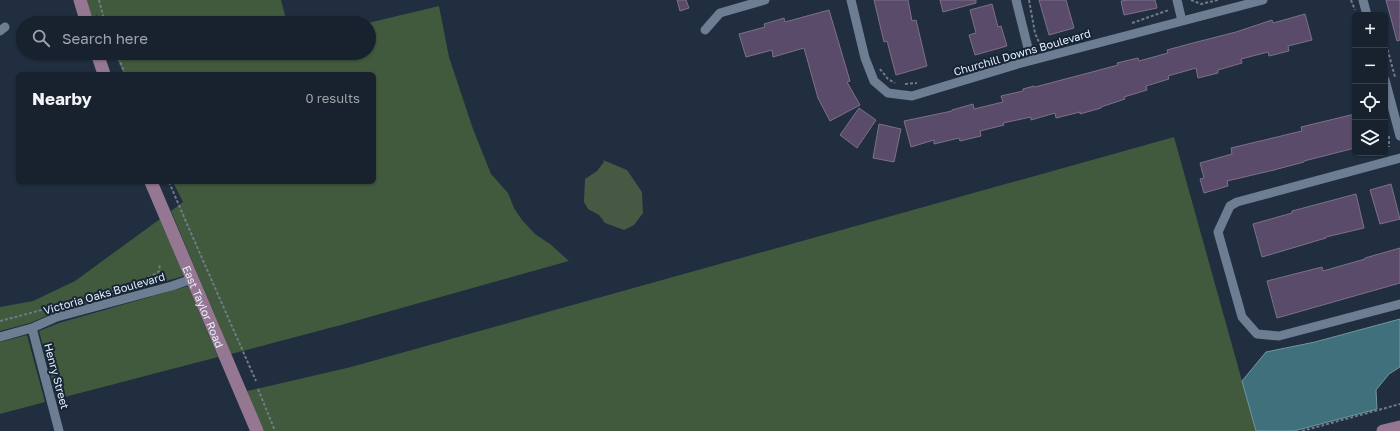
<!DOCTYPE html>
<meta charset="utf-8">
<style>
body{margin:0;font-family:"Golos Text",sans-serif;background:#212a37;color:#f1f3f6}
.controls{position:absolute;right:12px;top:12px;display:grid;overflow:hidden;border-radius:6px;box-shadow:0 1px 3px #0004}
.controls button{width:36px;height:36px;display:grid;place-items:center;padding:0;border:0;border-bottom:1px solid #363f4b;background:#18222f;color:#f1f3f6;font:20px sans-serif}
.list{margin:0;padding:0;list-style:none}
h2{display:flex;justify-content:space-between;align-items:center;height:52px;margin:0;padding:0 16px;font-size:17px}
h2 small{font-size:13px;font-weight:400;color:#9fa4aa}
.icon{flex:none;width:22px;height:22px;fill:none;stroke:currentColor;stroke-width:2;stroke-linecap:round;stroke-linejoin:round}
.map{position:relative;flex:none;width:1400px;height:431px;overflow:hidden}
.search{position:absolute;background:#18222f;box-shadow:0 1px 3px #0004;left:16px;top:16px;width:360px;height:44px;display:flex;align-items:center;gap:10px;box-sizing:border-box;padding:0 14px;border-radius:22px;color:#9fa4aa;font-size:15px}
.panel{position:absolute;background:#18222f;box-shadow:0 1px 3px #0004;left:16px;top:72px;width:360px;height:112px;border-radius:6px}
.map>svg:first-child{display:block}
.green{fill:#465943}
.forest{fill:#41593d}
.water{fill:#40707b;stroke:#7296a2}
.building{fill:#5b4b6b;stroke:#7c7188}
.lines{fill:none;stroke-linecap:round;stroke-linejoin:round}
.path{stroke:#6f7b8a;stroke-width:2;stroke-dasharray:3 2;stroke-linecap:butt}
.minor{stroke:#6d7d92;stroke-width:9}
.secondary{stroke:#957792;stroke-width:13}
.labels{text-anchor:middle;dominant-baseline:central;stroke-width:4;stroke-linejoin:round;paint-order:stroke}
.street-label{font-size:11px;fill:#e7f0fc;stroke:#162435}
</style>
<div class="map">
<svg width="1400" height="431" viewBox="0 0 1400 431">
<rect width="100%" height="100%" fill="#202e3f"/>
<path class="green" d="M603,160L627,170L642,192L643,213L634,225L624,230L605,223L599,215L588,209L584,202L585,179L597,171L604,162Z"/>
<path class="forest" d="M86,0H281L287,23H100L96,13L97,19L93,21Z
M439,6L449,57L473,129L491,174L508,193L514,208L522,220L535,234L550,244L569,261L341,325L231,354L171,211L183,202L173,182H374V74H124L114,53H369V23H368Z
M1174,137L1256,431H263L247,391L351,367Z
M160,219L184,276L56,312L30,323L0,331V307L33,301L75,281Z
M188,286L218,357L57,399L39,331L59,323Z
M27,335L45,402L0,414V342Z"/>
<path class="water" d="M1400,319V367L1389,374L1376,390L1377,409L1294,431H1256L1242,381L1266,352L1315,342Z"/>
<path class="building" d="M677,0H686L689,8L680,11Z
M874,0H908L912,21L916,20L927,66L896,75L887,41L884,42Z
M940,0H976V3L943,12Z
M1039,0H1066L1074,28L1049,35Z
M1128,0H1155L1157,8L1124,15L1121,1Z
M1386,0H1400V40L1397,41Z
M992,4L998,27L1001,26L1007,46L975,55L969,35L976,33L970,10Z
M829,10L850,81L847,82L860,105L830,121L818,98L804,48L773,57L772,50L746,57L739,34L765,27L764,24L784,18L785,22Z
M1305,14L1312,40L1288,46L1289,51L1269,56L1268,52L1241,59L1242,63L1218,70V73L1198,78L1196,68L1168,76L1169,79L1146,86L1147,90L1124,97L1125,99L1101,107V108L1080,114V112L1056,118L1055,113L1031,120V117L1003,123L1004,125L980,131L981,136L960,141L959,138L934,144V140L911,147L904,121L952,111V110L973,104L974,109L1003,102L1001,96L1023,91V89L1034,86L1035,87L1092,72L1118,65L1117,63L1138,58L1139,61L1168,53L1167,50L1189,44L1236,32L1272,20L1273,23Z
M859,108L876,120L857,148L840,135Z
M1355,114V148L1304,161V162L1274,170L1227,181L1228,186L1204,193L1200,179L1204,178L1200,163L1232,154L1231,148L1302,131L1301,127Z
M879,124L901,129L894,162L873,158Z
M1391,184L1400,219L1380,224L1370,190Z
M1356,194L1364,228L1326,237V238L1262,257L1253,224L1292,213V211Z
M1400,248V283L1277,318L1267,281L1322,267L1323,271L1365,259V258Z"/>
<g class="lines">
<path class="path" d="M99,0L105,23
M1029,0L1035,33L1041,47H1043
M1191,0L1201,4L1218,0
M1351,0L1355,10
M1132,23L1169,10
M1385,40L1395,77
M117,53L125,74
M880,69L888,79L895,83
M905,84L917,83
M1389,136V147
M169,182L187,224L256,381
M111,291C128,286 145,282 159,271L160,264
M0,321L57,306
M258,389L275,431
M1302,431L1400,404"/>
<path class="minor" d="M851,0L865,58L874,81L888,93L912,96L1018,64L1263,0
M1016,0L1031,60
M1177,0L1182,21
M1363,0L1367,15
M705,30L720,13L765,0
M0,31L5,27
M1385,80L1400,136
M1400,158L1237,202L1230,206L1218,232L1242,317L1257,334L1279,336L1400,304
M32,328L59,431
M0,337L32,328L57,317L172,286L192,279"/>
<g class="secondary">
<path d="M80,0L87,23"/>
<path d="M97,53L104,74"/>
<path id="s1" d="M151,182L257,431"/>
<path d="M1383,431L1400,427"/>
</g>
</g>
<g class="labels">
<g class="street-label">
<text transform="translate(1022 52) rotate(-16)">Churchill Downs Boulevard</text>
<text transform="translate(104 293) rotate(-16)">Victoria Oaks Boulevard</text>
<text stroke="none"><textPath href="#s1" startOffset="135">East Taylor Road</textPath></text>
<text transform="translate(57 376) rotate(75)">Henry Street</text>
</g>
</g>
</svg>
<div class="controls">
<button>+</button>
<button>−</button>
<button><svg class="icon" aria-label="locate" viewBox="0 0 24 24"><circle cx="12" cy="12" r="6"/><path d="M12 2v4M12 18v4M2 12h4M18 12h4"/></svg></button>
<button><svg class="icon" aria-label="layers" viewBox="0 0 24 24"><path d="M12 4l9 5-9 5-9-5zM3 14l9 5 9-5"/></svg></button>
</div>
<div class="search"><svg class="icon" aria-label="search" viewBox="0 0 24 24"><circle cx="10" cy="10" r="6"/><path d="M15 15l6 6"/></svg>Search here</div>
<section class="panel">
<h2>Nearby<small>0 results</small></h2>
<ul class="list">
</ul>
</section>
</div>
